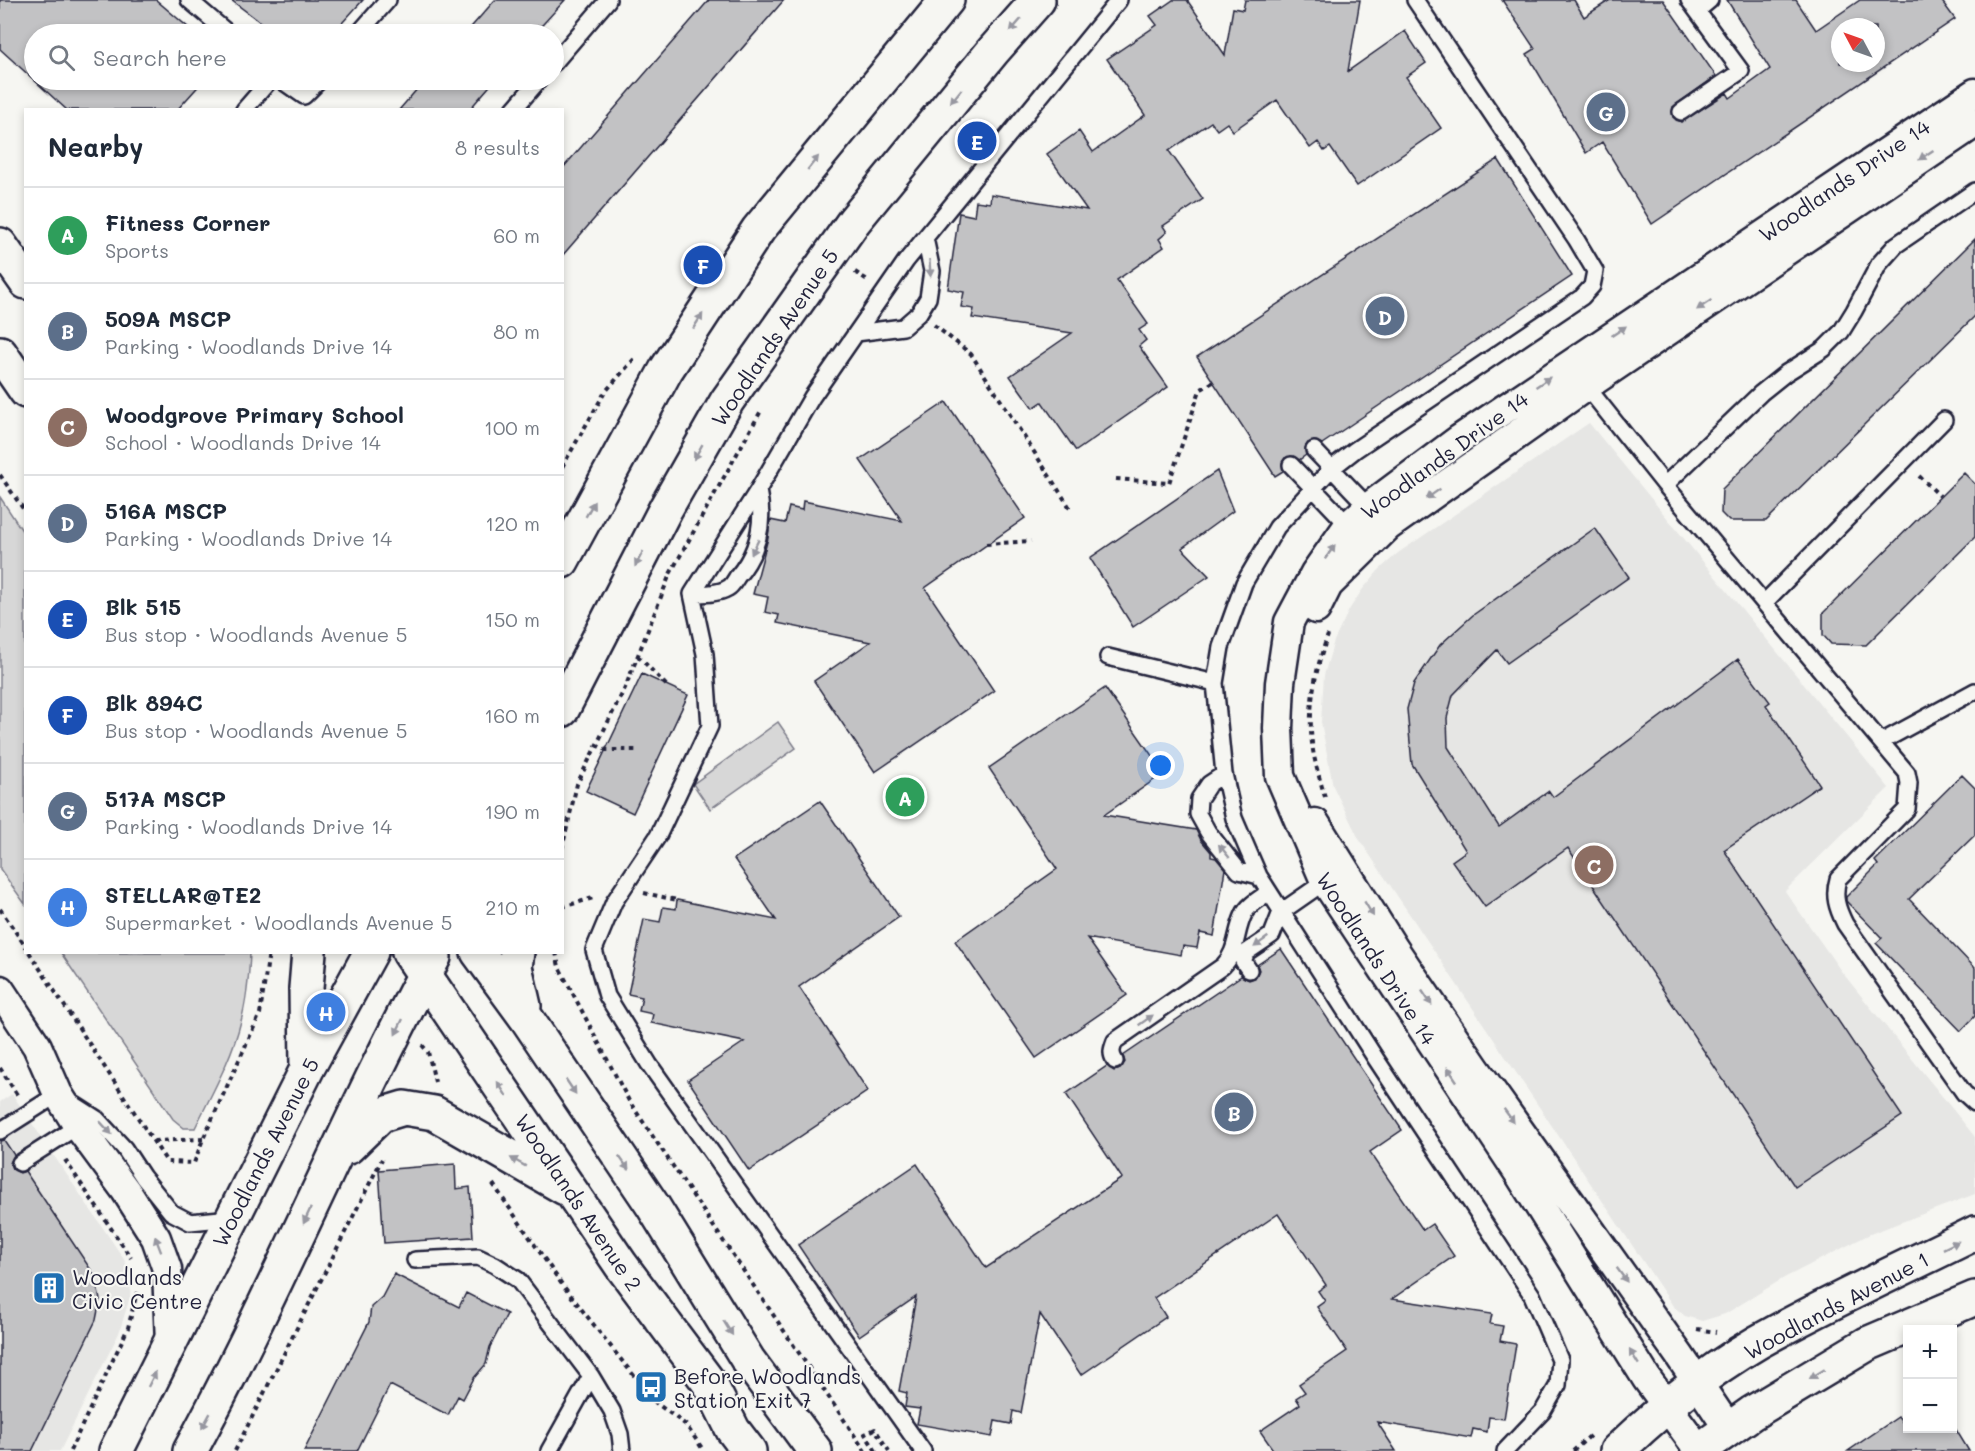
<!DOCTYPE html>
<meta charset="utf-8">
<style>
body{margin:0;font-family:Mali,sans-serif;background:#f2f2f3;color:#1f2937}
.controls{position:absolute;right:18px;bottom:18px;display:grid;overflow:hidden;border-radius:0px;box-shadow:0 3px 9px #0003}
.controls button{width:54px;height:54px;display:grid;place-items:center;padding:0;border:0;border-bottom:2px solid #e0e1e3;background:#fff;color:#1f2937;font:30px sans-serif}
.compass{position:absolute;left:1831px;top:18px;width:54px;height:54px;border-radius:50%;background:#fff;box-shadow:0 3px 9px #0003;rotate:311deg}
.you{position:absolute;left:1161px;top:766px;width:21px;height:21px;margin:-15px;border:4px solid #fff;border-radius:50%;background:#1a73e8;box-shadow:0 0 0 9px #1a73e833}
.badge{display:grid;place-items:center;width:39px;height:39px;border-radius:50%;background:#1f6fb2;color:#fff;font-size:20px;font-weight:700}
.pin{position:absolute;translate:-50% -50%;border:3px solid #fff;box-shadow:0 2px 6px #0006}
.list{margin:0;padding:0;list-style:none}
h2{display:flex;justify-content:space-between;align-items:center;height:78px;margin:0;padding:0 24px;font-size:26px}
h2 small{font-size:20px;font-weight:400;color:#747a83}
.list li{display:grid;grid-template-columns:39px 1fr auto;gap:18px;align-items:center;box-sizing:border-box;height:96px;padding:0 24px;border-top:2px solid #e0e1e3}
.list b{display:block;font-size:22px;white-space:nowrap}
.list p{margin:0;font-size:20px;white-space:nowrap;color:#747a83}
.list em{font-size:20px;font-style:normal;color:#747a83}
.icon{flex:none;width:33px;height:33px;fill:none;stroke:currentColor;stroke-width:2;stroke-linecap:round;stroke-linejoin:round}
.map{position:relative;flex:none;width:1975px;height:1451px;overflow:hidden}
.search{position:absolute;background:#fff;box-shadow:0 3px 9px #0003;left:24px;top:24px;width:540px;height:66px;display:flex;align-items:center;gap:15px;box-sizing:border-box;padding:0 21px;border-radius:33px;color:#747a83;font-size:22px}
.panel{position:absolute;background:#fff;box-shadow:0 3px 9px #0003;left:24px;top:108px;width:540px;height:846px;border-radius:0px}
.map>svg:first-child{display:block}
.built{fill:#e6e6e4}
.green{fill:#d7d7d7;stroke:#7c7c89;stroke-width:1.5}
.building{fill:#c2c2c4;stroke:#22223b;stroke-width:1.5;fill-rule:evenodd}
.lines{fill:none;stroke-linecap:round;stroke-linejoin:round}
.lane-casing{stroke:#22223b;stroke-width:20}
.street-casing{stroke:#22223b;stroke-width:33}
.secondary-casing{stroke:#22223b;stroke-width:38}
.primary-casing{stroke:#22223b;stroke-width:38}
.path{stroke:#22223b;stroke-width:4;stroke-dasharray:4.5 4.5;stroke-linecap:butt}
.lane{stroke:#f6f6f2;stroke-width:15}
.street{stroke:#f6f6f2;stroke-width:28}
.secondary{stroke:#f6f6f2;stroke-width:33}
.primary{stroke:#f6f6f2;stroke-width:33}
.oneway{fill:#9797a0}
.labels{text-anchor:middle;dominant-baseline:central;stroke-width:4.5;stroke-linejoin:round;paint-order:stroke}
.street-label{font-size:21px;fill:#22223b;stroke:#f6f6f2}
.poi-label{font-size:21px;fill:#22223b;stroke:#f6f6f2;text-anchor:start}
</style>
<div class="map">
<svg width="1975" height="1451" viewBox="0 0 1975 1451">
<rect width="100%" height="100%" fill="#f6f6f2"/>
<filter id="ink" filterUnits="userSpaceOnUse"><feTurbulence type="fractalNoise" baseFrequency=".0167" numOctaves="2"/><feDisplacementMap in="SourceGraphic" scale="12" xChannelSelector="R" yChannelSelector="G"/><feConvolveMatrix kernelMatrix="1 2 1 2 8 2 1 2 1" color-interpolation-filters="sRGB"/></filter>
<g filter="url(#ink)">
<path class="built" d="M1589,423L1889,788L1785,891L1841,971L1975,1137V1194L1870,1234L1784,1278L1725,1314L1702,1321L1685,1316L1673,1306L1359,839L1333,786L1321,722L1324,675L1334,641L1349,610L1362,590L1379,570L1398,553Z
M12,1094L122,1256L132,1274L130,1297L119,1333L60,1451H0V1102Z"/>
<path class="green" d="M0,497L25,535V904L0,869Z
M778,722L796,748L710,809L693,784Z
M61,953H250C249,976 247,999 241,1021C232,1058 212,1093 195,1128H184L173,1119Z"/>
<path class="building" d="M0,0H156L196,34H34V80H204L177,110H67L0,49Z
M231,0H363L332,34H276Z
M495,0H565L534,34H465Z
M709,0H784L562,256V169Z
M1173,0H1187L1225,55L1233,8L1243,10L1245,0H1360L1348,71L1405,31L1426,63L1406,77L1441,128L1357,186L1330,147L1324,151L1318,142L1310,148L1277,100L1233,131L1227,123L1217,130L1211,122L1169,151L1203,199L1163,226L1167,232L1159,239L1164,247L1117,280L1148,324L1139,330L1146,340L1139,346L1168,387L1076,451L1042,402L1033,408L1010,376L1072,333L972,318L974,309L961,307L964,292L948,289L959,213L974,216L976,201L990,203L991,194L1087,210L1047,154L1079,131L1093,152L1145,115L1107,59L1157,25L1150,16Z
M1502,0H1574L1584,17L1610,0H1663L1716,76L1673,107V117L1681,122L1727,93L1730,98L1770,69L1727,0H1796L1816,30L1860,0H1941L1955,19L1652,224L1602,142L1586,153L1527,54L1535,49ZM1840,27H1876V63H1840Z
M425,80H495L469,110H399Z
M1498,159L1572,276L1322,444L1316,441L1308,443L1305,448L1306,455L1299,460L1293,456L1285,458L1282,463L1283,471L1275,476L1197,357Z
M1975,239V316L1766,521H1729L1721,513L1722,489Z
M946,402L1025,518L925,588L994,691L875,772L814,681L870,642L777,623L779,615L765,612L768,597L753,594L768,538L770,520L785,523L789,507L802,510L803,501L902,521L860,460Z
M1217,471L1233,511L1182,548L1209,576L1133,627L1090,558Z
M1964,473L1975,484V537L1866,645L1831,644L1823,635V613Z
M1595,528L1629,577L1507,663L1497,650L1453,695L1447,718L1448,747L1499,827L1549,791L1553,797L1738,659L1770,702L1766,705L1820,785L1724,850L1902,1116L1795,1187L1568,848L1485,907L1452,861L1466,851L1412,764L1407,709L1414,683L1440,645L1473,615Z
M642,674L688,695L633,813L586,791Z
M1105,688L1164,773L1104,815L1196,830L1201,840L1211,852V857L1216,858L1225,869L1214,936L1200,933L1197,948L1183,946L1181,955L1087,938L1127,995L1036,1058L955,941L1057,869L989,768Z
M1962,775L1975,788V835L1909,899L1975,968V1016L1961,1031L1876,943L1882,938L1846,901V897L1878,865L1875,861Z
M820,801L899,917L799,987L868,1091L749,1171L688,1080L744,1042L651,1023L653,1014L639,1011L642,997L628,994L644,919L660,922L663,907L676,909L677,900L776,920L734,859Z
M1281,949L1402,1130L1370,1152L1423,1230L1432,1224L1454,1256L1392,1299L1492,1314L1490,1324L1503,1326L1500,1341L1516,1344L1504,1419L1489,1417L1487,1432L1473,1429L1471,1438L1377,1422L1396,1451H1274L1260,1431L1300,1404L1296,1398L1305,1392L1299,1384L1347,1351L1317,1307L1325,1301L1318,1291L1326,1285L1278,1214L1154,1298L1166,1317L1081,1375L1040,1314L1021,1413L1013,1411L1011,1424L995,1421L992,1437L917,1424L920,1409L905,1407L907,1393L899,1391L916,1297L859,1336L798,1245L917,1164L986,1268L1122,1178L1066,1094L1107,1066L1114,1071L1120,1069L1125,1062L1123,1056L1241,976L1249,980L1255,978L1259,970L1257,965Z
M4,1140L14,1155L10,1163L12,1169L20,1173L25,1171L95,1276L100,1300L96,1320L32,1451H0V1141Z
M455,1164L456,1189L470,1187L473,1237L384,1243L379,1170Z
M394,1274L459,1307L466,1293L507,1314L490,1347L486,1364L474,1378L463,1399L458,1396L448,1415L390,1385L357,1451H304L369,1322L371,1307L382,1297Z
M1898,1417L1906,1428H1955L1969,1451H1848Z"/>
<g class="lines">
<g class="lane-casing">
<path id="lane" d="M189,0L229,34
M1415,0L1576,239L1595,271L1592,286L1582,297L1355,450L1332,468L1277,527L1244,583L1221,647L1215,683L1224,774L1234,818L1259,876L1376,1059L1532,1295L1560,1360L1558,1385L1543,1411L1505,1451
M1697,11L1710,0
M358,34L388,0
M554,63L608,0
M281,80L304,96L320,80
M244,110L270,80
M513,110L539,80
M1681,112L1741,71L1689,0
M856,333L903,327L919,313L928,298L932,271L925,238
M1583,382L1665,485L1907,773L1909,783L1907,809L1838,879C1833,896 1837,908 1845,924L1964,1093L1975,1103
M1314,450L1373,512
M1291,465L1352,529
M1665,485L1761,393L1786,373L1824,349L1841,332L1854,311L1879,264L1896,245L1975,191
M692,594C703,594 718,594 728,588C732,586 735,580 737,577C759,551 765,522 758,490
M1765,602L1944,420
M1108,657L1215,683
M1881,742L1975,691
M1224,774L1209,784L1199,799L1198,814L1208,832L1239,871L1259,876
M1249,970L1243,961L1247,952L1272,935L1281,912L1330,878
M1115,1061C1110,1053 1112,1049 1115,1041L1223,966C1238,951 1235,932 1244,914C1248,905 1261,898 1269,892
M0,1131L58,1094L97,1119L124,1148L143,1177L171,1212L190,1222L231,1218
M20,1163L78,1126
M415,1260L478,1257L495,1265L518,1280L591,1376L612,1411L620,1434L622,1451
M549,1451L591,1376
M923,1451L649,1064L607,996L594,950L614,902L658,836L710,726L705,654L692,594L758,490L812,397L906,261L1119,0"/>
</g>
<g class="street-casing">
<path id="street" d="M1316,609L1328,585L1388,526L1586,386L1975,123
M1315,823L1394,949L1475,1068L1679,1355L1728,1428
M0,990L37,1046L58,1094L78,1126L126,1191L156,1238L167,1269L170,1343
M1699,1450L1647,1379L1520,1175L1325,881L1280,776L1278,728L1280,683L1289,622L1315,573L1348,526L1369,507L1460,439L1975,93"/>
</g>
<g class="secondary-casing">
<path id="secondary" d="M562,561L666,370L758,230L947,0
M562,710L666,508L727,401L854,221L993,51L1038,0
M1617,1451C1665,1405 1719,1362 1778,1331C1842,1296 1909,1266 1975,1233
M1698,1451L1752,1413L1867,1344L1975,1298"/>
</g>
<g class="primary-casing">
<path id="primary" d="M0,245L26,282
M0,353L26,391
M409,952L621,1265L710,1384L733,1430L749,1451
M478,952L527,1019L653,1206L748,1360L815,1451
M517,952L515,967L524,1006
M307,1067L306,988L309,952
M348,1147L381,1115L404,1108L434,1113L565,1188
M116,1451L307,1069L371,952
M190,1451C278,1289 347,1119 434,957"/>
</g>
<path class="path" d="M855,272L869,281
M934,325L971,354L1072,511
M562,467L605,392L635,358
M0,475L26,513
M1919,476L1940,496
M1116,479L1169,483L1200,390L1213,382
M986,544L1031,541
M638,656L667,686
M596,745L606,750H637
M1325,797C1321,784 1317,770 1314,756C1306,715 1314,673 1328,635
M562,849L577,784L625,688L670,574L762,409
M644,893L677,900
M562,907L593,898
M0,909L26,947
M29,952L167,1162L194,1163L203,1139L260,1014L269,952
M556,952L559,967L629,1101L865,1451
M422,1045L428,1052L435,1082
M0,1068L18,1096
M154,1141L203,1139
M65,1160L131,1258
M493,1184L561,1283L619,1357L656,1403L686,1425L704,1451
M1697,1329L1716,1332
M70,1451L128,1328L137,1292
M235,1451L382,1159
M876,1451L865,1434L875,1429L889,1451
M1573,1451L1590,1436"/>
<use href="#lane" class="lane"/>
<use href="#street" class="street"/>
<use href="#secondary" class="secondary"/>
<use href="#primary" class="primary"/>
</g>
<defs><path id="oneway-solid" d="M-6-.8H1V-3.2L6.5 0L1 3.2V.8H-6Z" transform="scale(1.5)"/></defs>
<g class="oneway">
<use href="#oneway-solid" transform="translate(1016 25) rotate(131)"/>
<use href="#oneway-solid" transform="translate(956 96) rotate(129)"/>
<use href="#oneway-solid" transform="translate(1926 155) rotate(146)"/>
<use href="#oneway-solid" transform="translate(813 163) rotate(-51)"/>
<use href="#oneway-solid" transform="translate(930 268) rotate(86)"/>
<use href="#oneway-solid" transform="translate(1704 305) rotate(146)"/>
<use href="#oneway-solid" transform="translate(698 321) rotate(-57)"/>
<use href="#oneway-solid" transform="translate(1619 331) rotate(-34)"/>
<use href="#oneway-solid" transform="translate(1543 382) rotate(-34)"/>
<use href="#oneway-solid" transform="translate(698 452) rotate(120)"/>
<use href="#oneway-solid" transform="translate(1433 494) rotate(145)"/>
<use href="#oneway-solid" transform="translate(590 509) rotate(-61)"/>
<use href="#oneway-solid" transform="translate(755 547) rotate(116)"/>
<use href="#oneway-solid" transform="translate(1330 552) rotate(-55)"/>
<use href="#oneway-solid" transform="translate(639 559) rotate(118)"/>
<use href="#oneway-solid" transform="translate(1224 851) rotate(-129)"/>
<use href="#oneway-solid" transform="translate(1369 909) rotate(59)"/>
<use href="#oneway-solid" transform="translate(1261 942) rotate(144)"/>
<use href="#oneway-solid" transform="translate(1427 998) rotate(56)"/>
<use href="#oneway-solid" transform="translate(1146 1020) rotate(-35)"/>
<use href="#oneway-solid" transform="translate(399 1027) rotate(116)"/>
<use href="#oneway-solid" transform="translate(1452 1074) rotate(-124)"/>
<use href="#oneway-solid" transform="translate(571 1087) rotate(56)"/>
<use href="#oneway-solid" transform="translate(502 1089) rotate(-123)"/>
<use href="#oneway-solid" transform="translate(1509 1116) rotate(54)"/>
<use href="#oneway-solid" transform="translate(106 1128) rotate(47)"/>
<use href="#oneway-solid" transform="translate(518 1162) rotate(-151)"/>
<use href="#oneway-solid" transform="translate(624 1163) rotate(55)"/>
<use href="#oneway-solid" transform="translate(307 1216) rotate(115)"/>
<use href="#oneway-solid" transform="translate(158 1244) rotate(-111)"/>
<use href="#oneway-solid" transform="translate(1951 1245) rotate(-26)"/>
<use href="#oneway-solid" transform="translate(1622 1275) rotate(54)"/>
<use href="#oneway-solid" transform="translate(728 1328) rotate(58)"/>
<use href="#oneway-solid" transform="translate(1634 1357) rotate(-122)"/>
<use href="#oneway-solid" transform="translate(1817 1374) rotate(149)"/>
<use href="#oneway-solid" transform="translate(152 1379) rotate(-63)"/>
<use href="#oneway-solid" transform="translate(206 1421) rotate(119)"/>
</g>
</g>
<defs>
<g id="building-square" transform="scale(1.725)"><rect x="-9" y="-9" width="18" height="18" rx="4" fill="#1f6fb2" stroke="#f6f6f2"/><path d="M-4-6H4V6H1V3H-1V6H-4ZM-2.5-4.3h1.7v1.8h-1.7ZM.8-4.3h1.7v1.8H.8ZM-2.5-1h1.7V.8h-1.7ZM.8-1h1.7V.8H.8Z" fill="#fff"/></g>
<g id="bus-square" transform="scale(1.725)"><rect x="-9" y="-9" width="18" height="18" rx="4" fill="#1f6fb2" stroke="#f6f6f2"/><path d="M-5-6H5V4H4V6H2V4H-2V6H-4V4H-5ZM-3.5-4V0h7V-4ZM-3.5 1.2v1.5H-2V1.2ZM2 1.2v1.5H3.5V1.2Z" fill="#fff"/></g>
</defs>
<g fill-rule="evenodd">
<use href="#building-square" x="49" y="1288"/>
<use href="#bus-square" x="651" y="1387"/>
</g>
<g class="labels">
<g class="street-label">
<text transform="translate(1844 180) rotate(-34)">Woodlands Drive 14</text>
<text transform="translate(774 337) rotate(-56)">Woodlands Avenue 5</text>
<text transform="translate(1444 455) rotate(-36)">Woodlands Drive 14</text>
<text transform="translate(1377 958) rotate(57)">Woodlands Drive 14</text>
<text transform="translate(265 1152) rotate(-63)">Woodlands Avenue 5</text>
<text transform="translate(579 1202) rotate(56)">Woodlands Avenue 2</text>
<text transform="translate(1836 1305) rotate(-28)">Woodlands Avenue 1</text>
</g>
<g class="poi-label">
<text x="72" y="1276">Woodlands<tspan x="72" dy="24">Civic Centre</tspan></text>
<text x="674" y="1375">Before Woodlands<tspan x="674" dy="24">Station Exit 7</tspan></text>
</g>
</g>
</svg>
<div class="controls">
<button>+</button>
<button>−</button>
</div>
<svg class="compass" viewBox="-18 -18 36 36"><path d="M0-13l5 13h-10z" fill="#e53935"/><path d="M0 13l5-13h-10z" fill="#747a83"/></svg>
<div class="you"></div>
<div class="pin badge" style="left:905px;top:797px;background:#2e9e5b">A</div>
<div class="pin badge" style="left:1234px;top:1112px;background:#5c6f8a">B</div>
<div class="pin badge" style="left:1594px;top:865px;background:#8d6e63">C</div>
<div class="pin badge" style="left:1385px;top:316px;background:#5c6f8a">D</div>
<div class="pin badge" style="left:977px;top:141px;background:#1a4fb4">E</div>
<div class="pin badge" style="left:703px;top:265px;background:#1a4fb4">F</div>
<div class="pin badge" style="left:1606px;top:112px;background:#5c6f8a">G</div>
<div class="pin badge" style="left:326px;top:1012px;background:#3f7fe0">H</div>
<div class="search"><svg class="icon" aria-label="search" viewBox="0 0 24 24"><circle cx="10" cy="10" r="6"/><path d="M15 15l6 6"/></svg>Search here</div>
<section class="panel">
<h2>Nearby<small>8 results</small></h2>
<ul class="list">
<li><span class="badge" style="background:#2e9e5b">A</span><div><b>Fitness Corner</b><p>Sports</p></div><em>60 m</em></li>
<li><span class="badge" style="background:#5c6f8a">B</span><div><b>509A MSCP</b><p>Parking · Woodlands Drive 14</p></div><em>80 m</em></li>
<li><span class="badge" style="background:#8d6e63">C</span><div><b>Woodgrove Primary School</b><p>School · Woodlands Drive 14</p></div><em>100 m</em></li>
<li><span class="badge" style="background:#5c6f8a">D</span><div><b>516A MSCP</b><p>Parking · Woodlands Drive 14</p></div><em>120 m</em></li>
<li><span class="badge" style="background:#1a4fb4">E</span><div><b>Blk 515</b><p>Bus stop · Woodlands Avenue 5</p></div><em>150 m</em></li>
<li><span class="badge" style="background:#1a4fb4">F</span><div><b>Blk 894C</b><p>Bus stop · Woodlands Avenue 5</p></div><em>160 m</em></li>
<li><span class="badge" style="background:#5c6f8a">G</span><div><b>517A MSCP</b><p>Parking · Woodlands Drive 14</p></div><em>190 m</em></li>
<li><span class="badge" style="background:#3f7fe0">H</span><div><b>STELLAR@TE2</b><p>Supermarket · Woodlands Avenue 5</p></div><em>210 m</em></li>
</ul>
</section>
</div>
